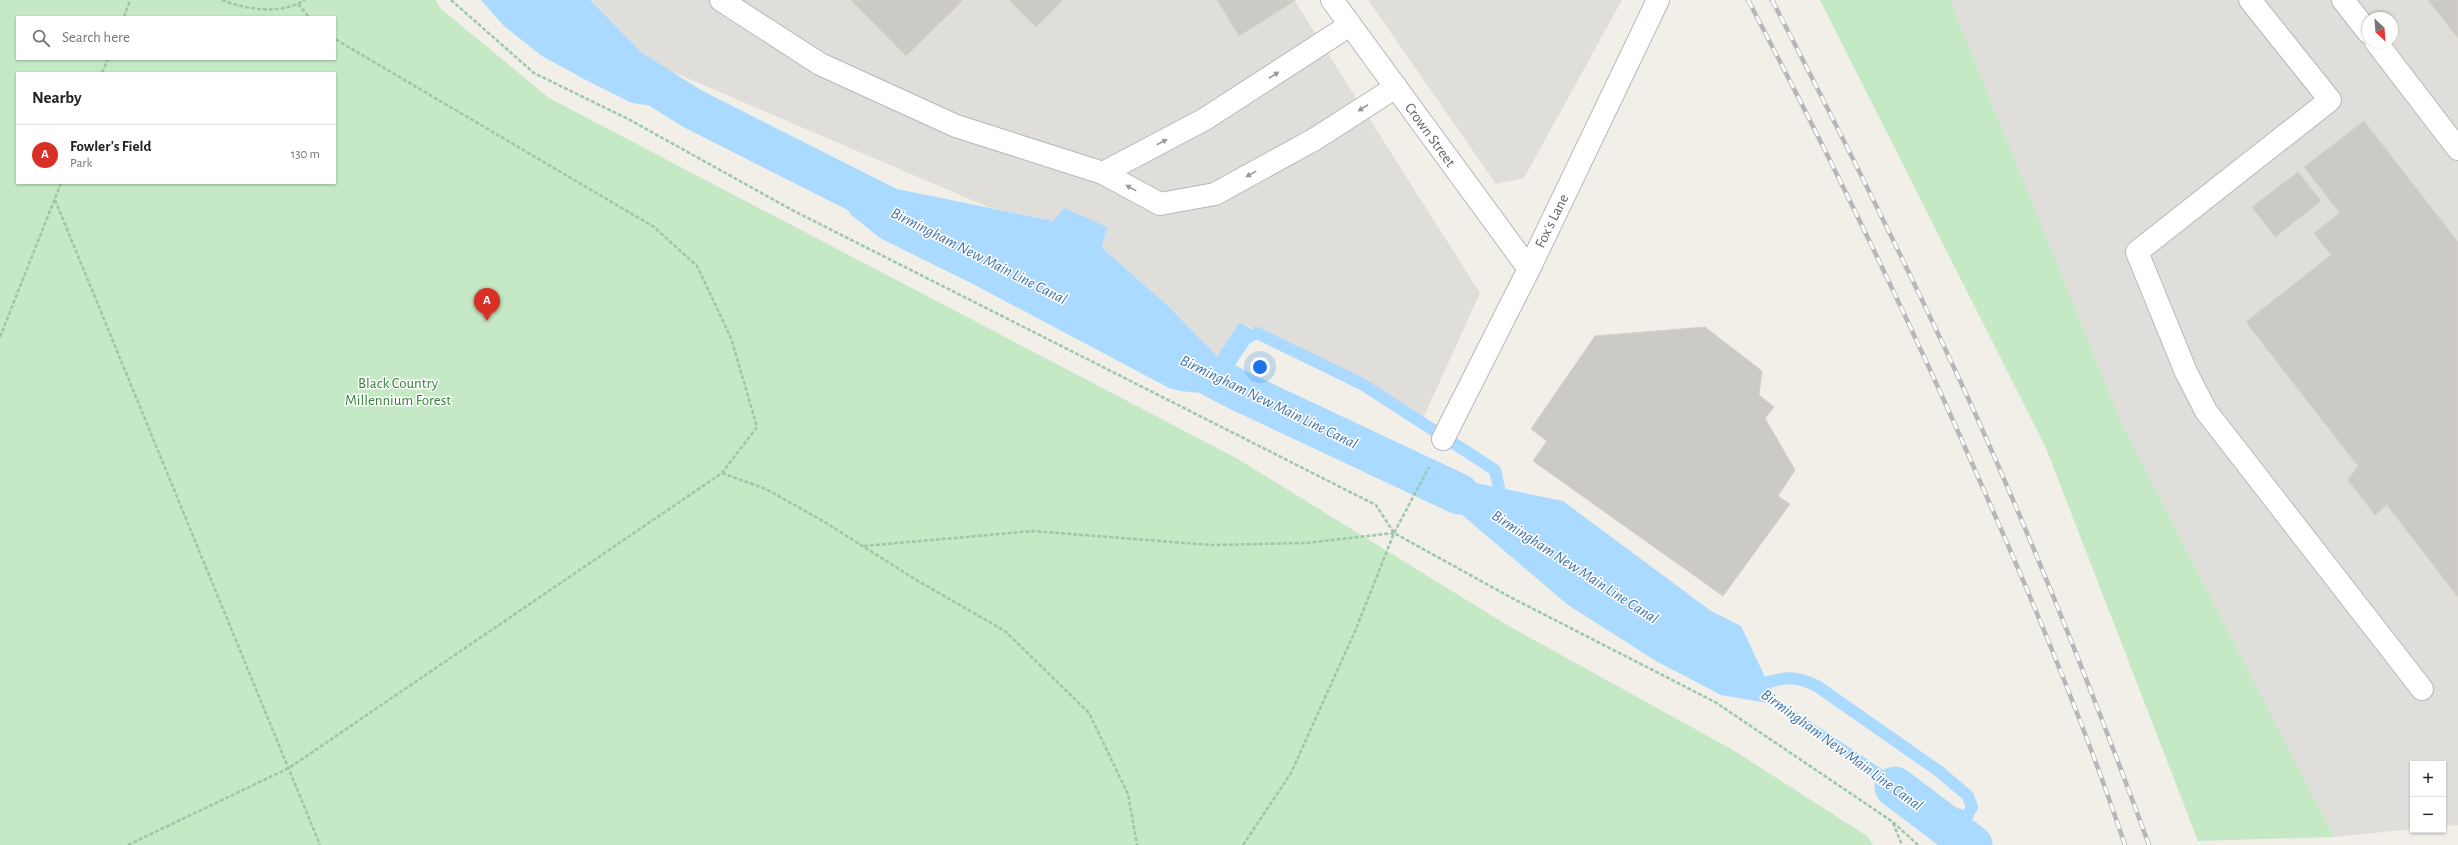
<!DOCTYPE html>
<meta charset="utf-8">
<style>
body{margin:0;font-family:"Alegreya Sans",sans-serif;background:#f6f6f6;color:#222}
.controls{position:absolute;right:12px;bottom:12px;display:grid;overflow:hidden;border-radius:0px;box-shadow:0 1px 3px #0004}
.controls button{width:36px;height:36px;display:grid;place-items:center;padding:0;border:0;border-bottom:1px solid #e0e0e0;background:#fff;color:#222;font:20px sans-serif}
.compass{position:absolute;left:2362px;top:12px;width:36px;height:36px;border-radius:50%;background:#fff;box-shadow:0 1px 3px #0004;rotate:154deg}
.you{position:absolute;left:1260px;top:367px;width:14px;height:14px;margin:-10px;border:3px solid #fff;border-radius:50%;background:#1a73e8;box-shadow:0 0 0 6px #1a73e833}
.badge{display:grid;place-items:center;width:26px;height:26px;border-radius:50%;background:#d93025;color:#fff;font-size:13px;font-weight:700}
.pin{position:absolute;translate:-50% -33px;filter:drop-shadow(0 1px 2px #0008)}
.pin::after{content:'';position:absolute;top:21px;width:14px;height:12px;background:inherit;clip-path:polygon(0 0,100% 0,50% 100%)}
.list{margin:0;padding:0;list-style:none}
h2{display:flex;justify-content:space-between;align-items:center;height:52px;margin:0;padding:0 16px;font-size:17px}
h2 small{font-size:13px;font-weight:400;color:#767676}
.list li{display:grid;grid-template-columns:26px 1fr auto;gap:12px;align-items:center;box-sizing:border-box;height:60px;padding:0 16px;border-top:1px solid #e0e0e0}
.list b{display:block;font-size:15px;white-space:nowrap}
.list p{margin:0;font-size:13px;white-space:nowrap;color:#767676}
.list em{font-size:13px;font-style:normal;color:#767676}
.icon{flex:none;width:22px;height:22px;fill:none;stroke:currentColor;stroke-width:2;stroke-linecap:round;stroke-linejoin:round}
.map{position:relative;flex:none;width:2458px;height:845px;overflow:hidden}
.search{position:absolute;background:#fff;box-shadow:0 1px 3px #0004;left:16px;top:16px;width:320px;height:44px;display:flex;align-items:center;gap:10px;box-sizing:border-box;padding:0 14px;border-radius:0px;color:#767676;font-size:15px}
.panel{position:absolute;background:#fff;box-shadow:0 1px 3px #0004;left:16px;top:72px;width:320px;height:112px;border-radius:0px}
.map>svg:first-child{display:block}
.industrial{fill:#e0deda;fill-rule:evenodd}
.green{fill:#c5e8c5;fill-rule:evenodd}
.water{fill:#aadaff}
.pier{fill:#f1efe8}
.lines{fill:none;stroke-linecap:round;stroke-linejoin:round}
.stream{stroke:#aadaff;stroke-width:12}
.canal{stroke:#aadaff;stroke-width:41}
.building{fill:#cccac5;stroke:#d6d1c6}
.lane-casing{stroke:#b5b8bc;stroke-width:24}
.street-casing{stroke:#b5b8bc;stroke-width:24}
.path{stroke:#9cc7a9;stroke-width:2.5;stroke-dasharray:4 2;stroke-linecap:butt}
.lane{stroke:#fff;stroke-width:22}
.street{stroke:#fff;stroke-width:22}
.rail-casing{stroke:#b6b7b8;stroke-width:4.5}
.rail{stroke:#fff;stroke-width:3;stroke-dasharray:9;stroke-linecap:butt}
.oneway{fill:#979a9d}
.labels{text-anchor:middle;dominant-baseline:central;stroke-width:3;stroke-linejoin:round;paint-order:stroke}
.street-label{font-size:15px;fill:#5f6368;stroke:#fff}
.park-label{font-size:15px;fill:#348238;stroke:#fff}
.water-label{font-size:16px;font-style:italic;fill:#4174aa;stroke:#fff}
</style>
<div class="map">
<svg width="2458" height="845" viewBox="0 0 2458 845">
<rect width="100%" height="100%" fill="#f1efe8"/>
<path class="industrial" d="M590,0H1294L1480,293L1421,423L1362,384L1240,322L1217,356L1167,305L1102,248L1107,227L1053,221L988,207L652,63Z
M1368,0H1622L1524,178L1496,184Z
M1950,0H2458V825L2443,826V764H2413V829L2334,837L2123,426ZM2368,18H2392V42H2368Z"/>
<path class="green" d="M0,0H436L440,8L549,98L1238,459L1507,625L1733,750L1867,836L1873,845H0ZM17,17H335V59H17ZM17,73H335V183H17Z
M1820,0H1950L2123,426L2334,837L2198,841L2046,448Z"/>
<path class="water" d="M481,0H590L652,63L682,103L668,108L632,103L584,79L542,56L504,26Z
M837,181L887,187L1053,221L1064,208L1107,227L1102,248L1167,305L1217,356L1240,322L1257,333L1228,375L1227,384C1210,395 1188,394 1169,388L973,284L880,238L850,214Z
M1408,469L1563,501L1711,611L1741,626L1775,698L1936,805L1955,807L1975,814L1926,823L1913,806L1773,704L1721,695L1656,661L1568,605Z"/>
<path class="pier" d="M1408,467L1436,473L1427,489L1406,471Z"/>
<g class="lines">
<path class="stream" d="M1243,340L1257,333L1362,384L1495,470L1499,488V505
M1753,686C1782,679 1789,673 1817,686L1940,772L1968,796L1972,807L1958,833"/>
<path class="canal" d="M634,72L693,109L887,207
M1177,358L1238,390L1459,494
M1895,787L1972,845"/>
</g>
<path class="building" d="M851,0H963L906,56Z
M1009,0H1063L1036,27Z
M1217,0H1296L1239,36Z
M2428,0H2458V38Z
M2364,121L2458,242V597L2387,505L2375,515L2348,480L2358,466L2246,322L2331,255L2314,233L2340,213L2304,167Z
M2298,172L2321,201L2275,237L2252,207Z
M1705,327L1762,371L1759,395L1774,407L1765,418L1795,470L1778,496L1790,504L1723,596L1533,461L1547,441L1531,429L1595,336Z"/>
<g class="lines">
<g class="lane-casing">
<path id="lane" d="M721,0L820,64L956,126L1103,173L1160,204L1215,194L1315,139L1396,87
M2250,0L2330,100L2137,252L2186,372L2206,411L2422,689
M2343,0L2368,32
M2376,42L2458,149
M1103,173L1205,119L1350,25"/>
</g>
<g class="street-casing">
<path id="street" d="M1332,0L1529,269
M1443,439L1529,269L1658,0"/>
</g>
<path class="path" d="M222,0C249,10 279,15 305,0
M451,0L534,73L630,120L792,210L1376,505L1394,533L1510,597L1715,702L1893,822L1918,845
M298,4L309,17
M124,17L130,0
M102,73L108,59
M55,200L320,845
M0,337L61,183
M722,473L766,489L823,521L918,581L1005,631L1089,713L1128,794L1137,845
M864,546L1033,531L1211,545L1306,543L1394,533
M1893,823L1902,845
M128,845L289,768L722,473L757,427L731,338L697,266L654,227L335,39
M1243,845L1291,773L1356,629L1394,533L1429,467"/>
<use href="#lane" class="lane"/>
<use href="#street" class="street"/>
<g class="rail-casing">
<path id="rail" d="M1748,0C1833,162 1913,327 1986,495C2037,610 2085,726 2125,845
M1772,0C1844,139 1914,279 1979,422C2041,561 2097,703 2149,845"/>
</g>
<use href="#rail" class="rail"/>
</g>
<defs><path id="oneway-solid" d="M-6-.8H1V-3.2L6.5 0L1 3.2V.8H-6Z"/></defs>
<g class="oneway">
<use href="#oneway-solid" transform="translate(1274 75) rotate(-33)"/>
<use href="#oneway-solid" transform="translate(1363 108) rotate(147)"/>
<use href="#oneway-solid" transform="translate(1162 142) rotate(-28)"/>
<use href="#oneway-solid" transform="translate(1251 174) rotate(151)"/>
<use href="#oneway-solid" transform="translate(1131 188) rotate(-151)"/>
</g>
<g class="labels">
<g class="street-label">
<text transform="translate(1430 135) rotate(54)">Crown Street</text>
<text transform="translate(1552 221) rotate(-64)">Fox's Lane</text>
</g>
<g class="park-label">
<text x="398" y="383">Black Country<tspan x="398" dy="17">Millennium Forest</tspan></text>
</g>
<g class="water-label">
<text transform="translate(979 256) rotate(27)">Birmingham New Main Line Canal</text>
<text transform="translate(1269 402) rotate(26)">Birmingham New Main Line Canal</text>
<text transform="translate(1575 567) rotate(33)">Birmingham New Main Line Canal</text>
<text transform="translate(1842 750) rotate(36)">Birmingham New Main Line Canal</text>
</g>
</g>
</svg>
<div class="controls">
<button>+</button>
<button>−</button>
</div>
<svg class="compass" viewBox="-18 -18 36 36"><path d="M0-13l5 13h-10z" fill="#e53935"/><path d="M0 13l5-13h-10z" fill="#767676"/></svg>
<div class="you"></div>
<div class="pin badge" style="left:487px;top:321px">A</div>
<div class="search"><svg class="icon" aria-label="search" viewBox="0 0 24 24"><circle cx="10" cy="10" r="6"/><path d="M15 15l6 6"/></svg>Search here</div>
<section class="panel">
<h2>Nearby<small></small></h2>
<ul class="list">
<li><span class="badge">A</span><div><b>Fowler's Field</b><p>Park</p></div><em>130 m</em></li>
</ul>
</section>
</div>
